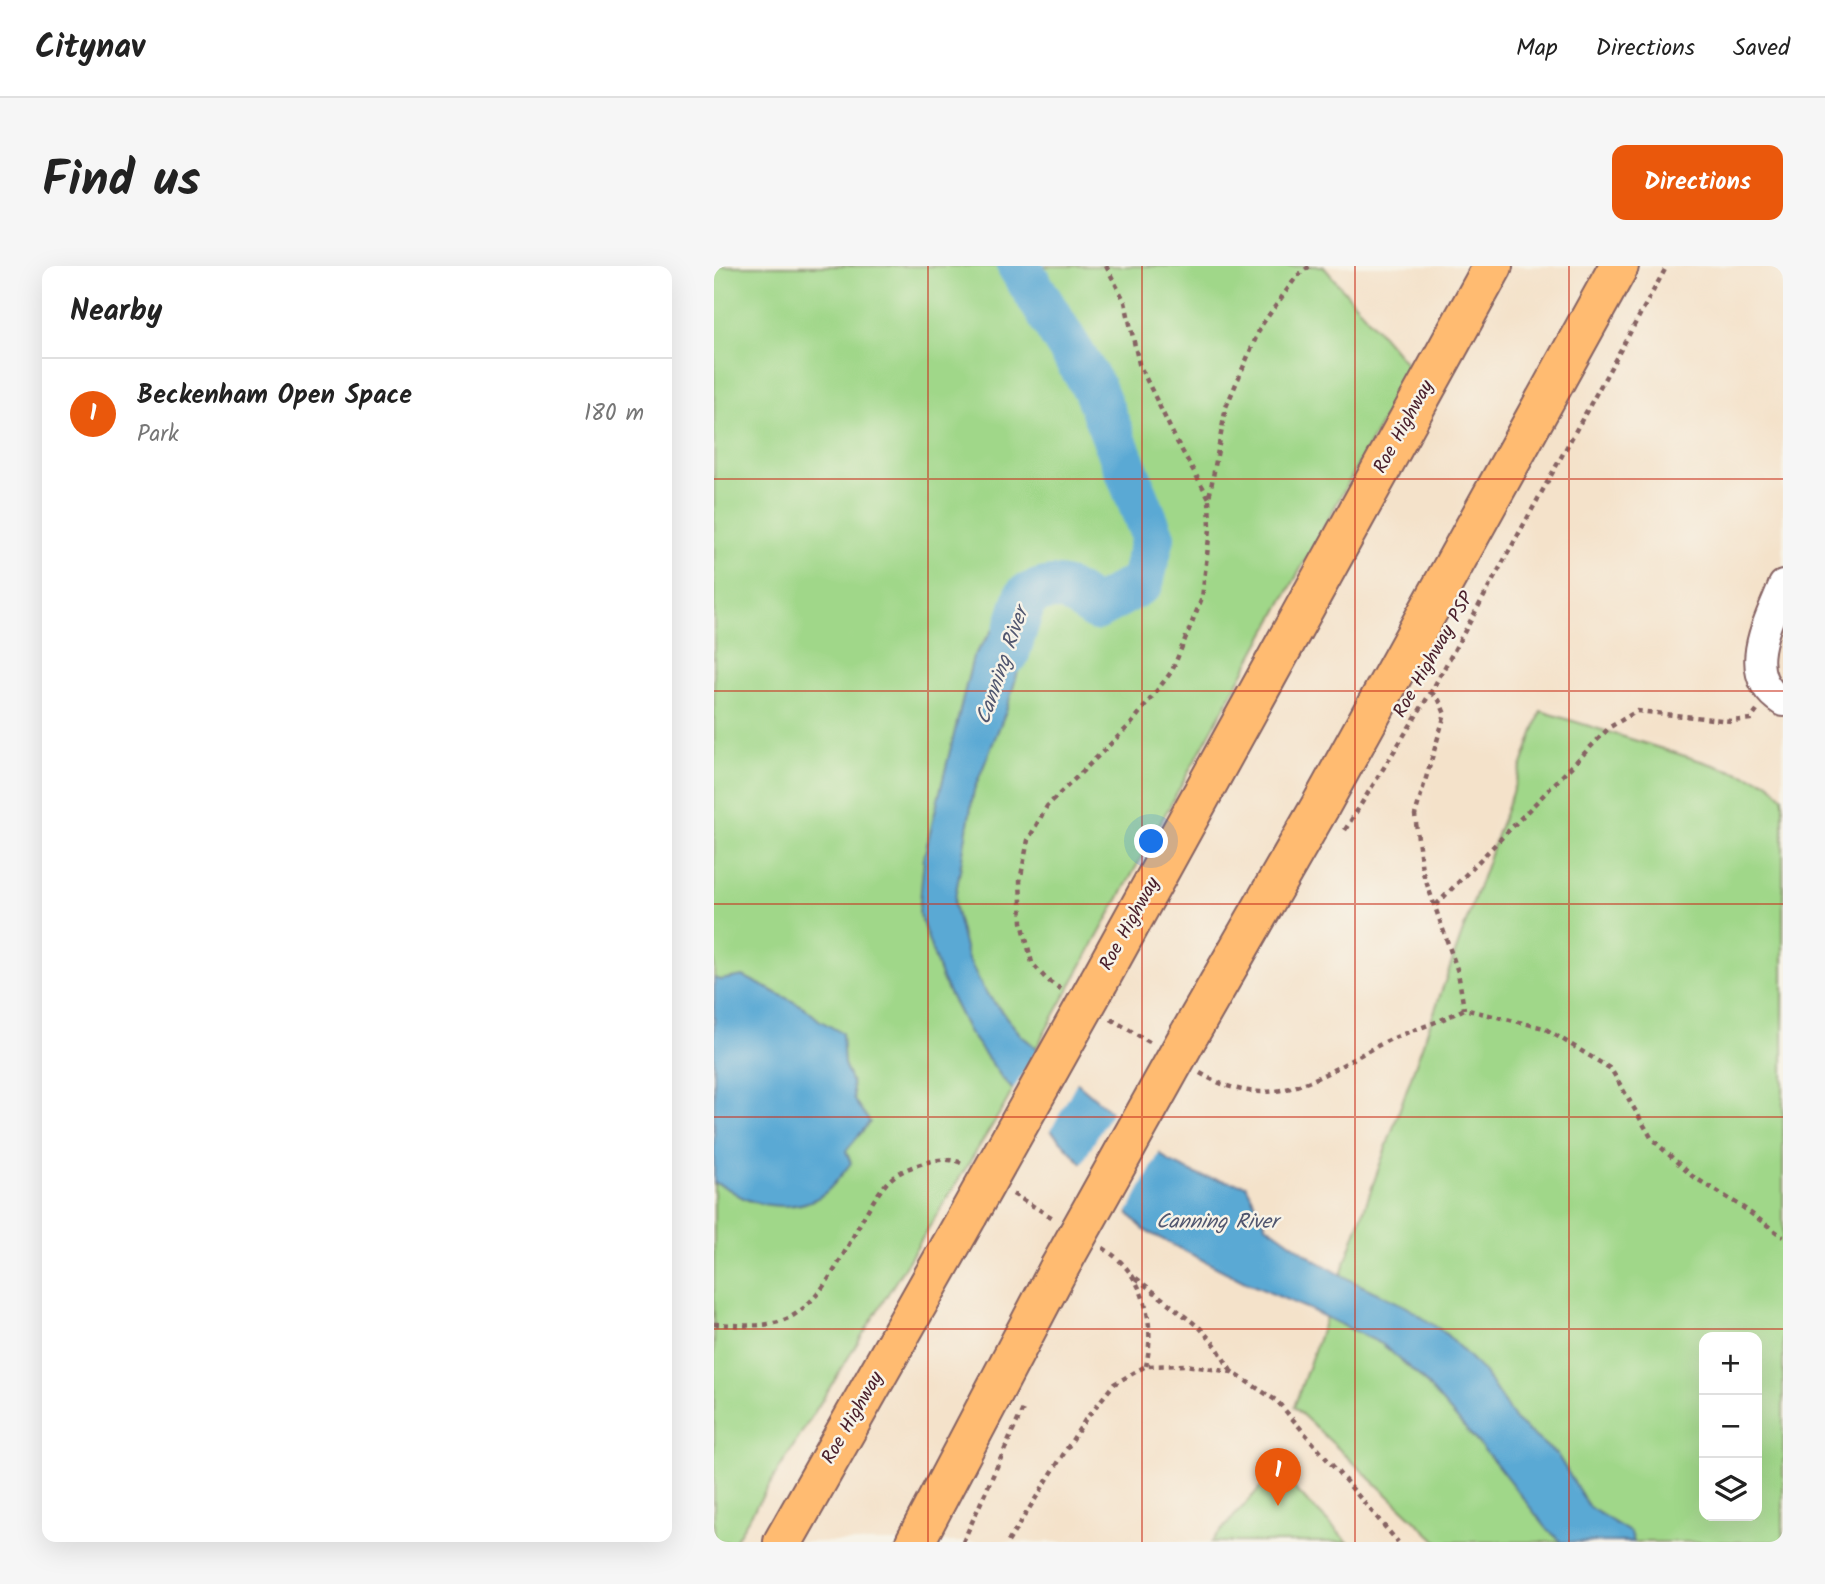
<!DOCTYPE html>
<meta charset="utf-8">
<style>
body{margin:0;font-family:Kalam,sans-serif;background:#f6f6f6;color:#222}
.controls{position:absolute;right:21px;bottom:21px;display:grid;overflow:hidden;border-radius:14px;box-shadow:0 7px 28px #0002}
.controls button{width:63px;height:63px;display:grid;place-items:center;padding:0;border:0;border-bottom:2px solid #e0e0e0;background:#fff;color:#222;font:35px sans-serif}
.you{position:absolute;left:438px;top:576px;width:24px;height:24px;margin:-18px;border:5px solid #fff;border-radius:50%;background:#1a73e8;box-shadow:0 0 0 10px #1a73e833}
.badge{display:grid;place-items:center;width:46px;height:46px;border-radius:50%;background:#ea580c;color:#fff;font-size:23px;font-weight:700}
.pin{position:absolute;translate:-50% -58px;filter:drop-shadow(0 2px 4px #0008)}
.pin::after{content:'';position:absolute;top:37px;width:24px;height:21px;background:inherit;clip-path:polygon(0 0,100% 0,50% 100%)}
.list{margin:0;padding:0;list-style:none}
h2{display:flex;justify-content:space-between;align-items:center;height:91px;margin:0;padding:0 28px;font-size:30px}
h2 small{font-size:23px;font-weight:400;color:#767676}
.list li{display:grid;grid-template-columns:46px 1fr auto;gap:21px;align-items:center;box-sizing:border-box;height:112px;padding:0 28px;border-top:2px solid #e0e0e0}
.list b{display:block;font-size:26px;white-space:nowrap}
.list p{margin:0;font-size:23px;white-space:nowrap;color:#767676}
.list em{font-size:23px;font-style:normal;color:#767676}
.icon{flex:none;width:38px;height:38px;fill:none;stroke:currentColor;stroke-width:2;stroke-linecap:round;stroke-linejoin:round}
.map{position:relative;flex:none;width:1069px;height:1276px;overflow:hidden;border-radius:14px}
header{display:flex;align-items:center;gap:42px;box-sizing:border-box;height:98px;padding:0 35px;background:#fff;border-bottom:2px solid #e0e0e0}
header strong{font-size:33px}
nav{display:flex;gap:38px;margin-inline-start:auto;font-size:24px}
.intro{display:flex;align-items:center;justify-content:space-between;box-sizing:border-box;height:168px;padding:0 42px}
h1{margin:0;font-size:49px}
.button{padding:18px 32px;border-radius:14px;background:#ea580c;color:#fff;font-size:24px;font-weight:700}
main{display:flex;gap:42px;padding:0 42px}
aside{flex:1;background:#fff;border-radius:14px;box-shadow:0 7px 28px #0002}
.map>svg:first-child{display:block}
.green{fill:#a0d789;stroke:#757b5a;stroke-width:2;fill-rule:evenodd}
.water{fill:#5aa9d4;stroke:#526480;stroke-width:2}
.pier{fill:#f4e2ca}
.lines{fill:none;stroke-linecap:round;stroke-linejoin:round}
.river{stroke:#5aa9d4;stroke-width:44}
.minor-casing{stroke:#866363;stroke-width:32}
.motorway-casing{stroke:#866363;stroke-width:42}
.path{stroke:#866363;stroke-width:4.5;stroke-dasharray:5 5;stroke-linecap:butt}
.minor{stroke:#fff;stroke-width:28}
.motorway{stroke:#ffbb71;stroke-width:38}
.motorway-bridge-casing{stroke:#866363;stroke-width:42;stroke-linecap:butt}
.motorway-bridge{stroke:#ffbb71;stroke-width:38}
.grid{fill:none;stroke:#c8321e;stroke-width:2;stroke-opacity:0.55}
.labels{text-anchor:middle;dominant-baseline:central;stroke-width:5;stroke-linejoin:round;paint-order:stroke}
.street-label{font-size:19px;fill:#4a1f2b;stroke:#f7f3e8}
.water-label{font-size:21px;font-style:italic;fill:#50566f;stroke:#f7f3e8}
</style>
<header>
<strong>Citynav</strong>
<nav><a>Map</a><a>Directions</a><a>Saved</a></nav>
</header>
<div class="intro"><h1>Find us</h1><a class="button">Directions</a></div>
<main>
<aside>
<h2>Nearby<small></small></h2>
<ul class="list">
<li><span class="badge">1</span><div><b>Beckenham Open Space</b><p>Park</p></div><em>180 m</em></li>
</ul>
</aside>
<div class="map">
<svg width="1069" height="1276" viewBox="0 0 1069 1276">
<rect width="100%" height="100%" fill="#f7f3e8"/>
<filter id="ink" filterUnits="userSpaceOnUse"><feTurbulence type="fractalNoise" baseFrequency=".0143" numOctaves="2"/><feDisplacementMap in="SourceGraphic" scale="14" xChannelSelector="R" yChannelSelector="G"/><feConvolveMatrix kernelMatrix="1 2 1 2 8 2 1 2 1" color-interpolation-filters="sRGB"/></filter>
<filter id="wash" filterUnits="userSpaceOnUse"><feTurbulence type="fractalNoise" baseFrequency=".00686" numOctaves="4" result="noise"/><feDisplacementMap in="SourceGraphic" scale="28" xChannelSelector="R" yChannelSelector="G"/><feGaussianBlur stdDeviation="1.57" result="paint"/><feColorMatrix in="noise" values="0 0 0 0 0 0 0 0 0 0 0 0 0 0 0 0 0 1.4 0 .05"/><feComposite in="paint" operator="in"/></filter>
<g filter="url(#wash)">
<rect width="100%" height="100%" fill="#f4e2ca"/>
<path class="green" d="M0,0H609L697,103L289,842L20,1276H0Z
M827,445L1054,516L1069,531V1276H724L580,1141ZM990,1071H1043V1250H990Z
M562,1204L634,1276H497Z"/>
<path class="water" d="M312,330L315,370L292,445L260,524L240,638L253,690L270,724L307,769L456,896L486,910L532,919L552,959L601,994L640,1016L693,1041L731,1067L770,1106L801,1154L844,1190L875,1241L917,1267L920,1276H848L834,1264L779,1194L706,1111L668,1078L597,1044L531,1016L430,964L289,813L254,765L228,713L205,647L210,591L259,391L283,358Z
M29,710L90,741L105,754L128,767L130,798L138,817L140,834L156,856L132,885L137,897C129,907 121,918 112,926C91,944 58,942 34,934C22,930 13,919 0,917V712L6,714Z"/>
<path class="pier" d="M325,781L364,814L335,868L297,827Z
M399,843L447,884L412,950L366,901Z"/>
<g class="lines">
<path class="river" d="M294,387L312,330C346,315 354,322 382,343L428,316L439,271L380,122L305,0"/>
</g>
</g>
<g filter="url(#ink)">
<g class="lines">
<g class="minor-casing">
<path id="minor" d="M1069,319C1054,357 1024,408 1069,436"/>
</g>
<g class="motorway-casing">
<path id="motorway" d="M385,715L779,0
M475,769L607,539L905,0
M69,1276L254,949
M201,1276L344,1004"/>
</g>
<path class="path" d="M392,0L411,36L425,98L462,174L495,232
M717,426L725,434L731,448L701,549L708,604L744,706L750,743
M631,564L717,426L953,0
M722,639L896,461L923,445L1017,455L1037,453L1043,445
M347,723L333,714L318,697L308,656L306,615L314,574L333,540L417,458L458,405L488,332L496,263L495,232L512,141L547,60L583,10L596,0
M397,753L437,777
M486,807C560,851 605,809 671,776C696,764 725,757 750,743L830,762L897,803L938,873L978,910L1027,940L1069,971
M299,928L339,952
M389,982C430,1007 442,1055 432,1100
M422,1012L486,1062L502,1080L517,1105
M0,1058C28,1059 59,1064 83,1047C124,1018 140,956 171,919C182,905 202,899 218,895C228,893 241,893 249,898
M249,1276L309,1143
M294,1276L371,1154L400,1118L432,1100L472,1099L518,1106L563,1135L684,1276"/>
<use href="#minor" class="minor"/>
<use href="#motorway" class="motorway"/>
<g class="motorway-bridge-casing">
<path id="motorway-bridge" d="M254,949L385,715
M344,1004L475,769"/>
</g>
<use href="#motorway-bridge" class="motorway-bridge"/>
</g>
</g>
<path class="grid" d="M214,0V1276M428,0V1276M641,0V1276M855,0V1276M0,213H1069M0,425H1069M0,638H1069M0,851H1069M0,1063H1069"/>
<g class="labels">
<g class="street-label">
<text transform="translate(690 161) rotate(-61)">Roe Highway</text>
<text transform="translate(720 389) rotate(-60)">Roe Highway PSP</text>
<text transform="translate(416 658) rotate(-61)">Roe Highway</text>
<text transform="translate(139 1152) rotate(-60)">Roe Highway</text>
</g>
<g class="water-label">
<text transform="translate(289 400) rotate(-71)">Canning River</text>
<text x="503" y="956">Canning River</text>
</g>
</g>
</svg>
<div class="controls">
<button>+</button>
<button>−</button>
<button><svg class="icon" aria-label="layers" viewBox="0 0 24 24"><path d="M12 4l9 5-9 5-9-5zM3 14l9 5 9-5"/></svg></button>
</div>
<div class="you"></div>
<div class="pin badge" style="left:564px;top:1240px">1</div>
</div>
</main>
